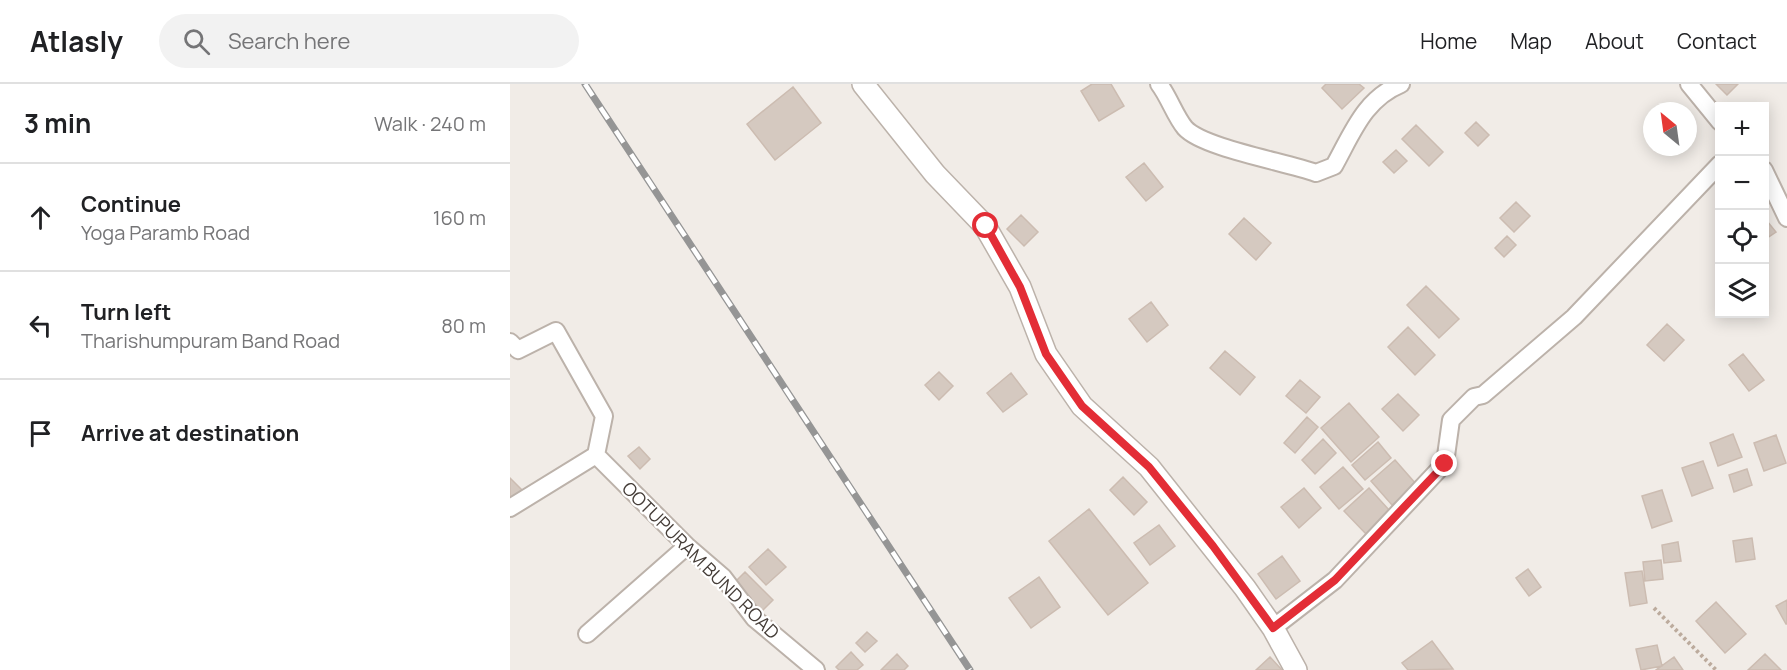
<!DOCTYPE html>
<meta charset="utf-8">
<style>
body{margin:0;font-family:Manrope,sans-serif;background:#f2f2f2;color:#202124}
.controls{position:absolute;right:18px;top:18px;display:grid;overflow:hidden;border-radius:0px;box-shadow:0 3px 15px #0003}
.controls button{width:54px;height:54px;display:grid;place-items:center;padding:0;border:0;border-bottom:2px solid #e0e0e0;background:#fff;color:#202124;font:30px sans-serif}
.compass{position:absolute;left:1133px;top:18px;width:54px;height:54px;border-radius:50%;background:#fff;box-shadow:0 3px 15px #0003;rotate:331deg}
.stop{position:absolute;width:18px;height:18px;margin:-14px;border:4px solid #e32d36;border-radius:50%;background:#fff}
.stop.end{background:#e32d36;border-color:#fff;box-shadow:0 2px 6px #0008}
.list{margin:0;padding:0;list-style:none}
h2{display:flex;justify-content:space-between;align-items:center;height:78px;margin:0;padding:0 24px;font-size:26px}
h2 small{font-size:20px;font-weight:400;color:#757577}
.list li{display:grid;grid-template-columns:39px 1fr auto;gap:18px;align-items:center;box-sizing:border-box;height:108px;padding:0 24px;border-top:2px solid #e0e0e0}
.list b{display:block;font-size:22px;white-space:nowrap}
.list p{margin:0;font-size:20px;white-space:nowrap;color:#757577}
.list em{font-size:20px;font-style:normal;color:#757577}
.icon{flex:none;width:33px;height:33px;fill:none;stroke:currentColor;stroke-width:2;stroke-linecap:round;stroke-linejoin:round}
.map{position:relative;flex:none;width:1277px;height:586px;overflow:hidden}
header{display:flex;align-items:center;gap:36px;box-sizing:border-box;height:84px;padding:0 30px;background:#fff;border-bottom:2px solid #e0e0e0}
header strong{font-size:28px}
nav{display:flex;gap:33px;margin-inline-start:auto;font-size:21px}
.search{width:420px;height:54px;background:#f2f2f2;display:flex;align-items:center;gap:15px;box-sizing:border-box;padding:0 21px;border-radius:33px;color:#757577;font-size:22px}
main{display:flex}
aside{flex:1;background:#fff}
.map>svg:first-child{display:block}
.building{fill:#d5c9c0;stroke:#ccbcb1;stroke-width:1.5}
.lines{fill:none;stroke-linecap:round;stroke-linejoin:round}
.minor-casing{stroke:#bcb2aa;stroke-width:20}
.tertiary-casing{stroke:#bcb2aa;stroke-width:24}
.path{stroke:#bcab9d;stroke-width:4;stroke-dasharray:3 3;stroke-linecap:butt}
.minor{stroke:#fff;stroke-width:16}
.tertiary{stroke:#fff;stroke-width:21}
.rail-casing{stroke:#959595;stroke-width:7}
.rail{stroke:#fff;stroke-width:4.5;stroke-dasharray:14;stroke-linecap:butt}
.route{stroke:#e32d36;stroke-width:8}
.labels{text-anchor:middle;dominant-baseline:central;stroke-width:4.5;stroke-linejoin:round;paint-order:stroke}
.street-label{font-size:18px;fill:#443c37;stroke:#fff}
</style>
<header>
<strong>Atlasly</strong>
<div class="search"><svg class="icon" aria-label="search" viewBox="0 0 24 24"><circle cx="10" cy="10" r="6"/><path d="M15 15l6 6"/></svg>Search here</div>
<nav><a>Home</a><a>Map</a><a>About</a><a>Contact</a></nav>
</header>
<main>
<aside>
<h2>3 min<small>Walk · 240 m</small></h2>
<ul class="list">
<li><svg class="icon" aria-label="ahead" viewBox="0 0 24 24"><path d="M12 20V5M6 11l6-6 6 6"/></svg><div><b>Continue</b><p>Yoga Paramb Road</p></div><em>160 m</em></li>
<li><svg class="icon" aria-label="left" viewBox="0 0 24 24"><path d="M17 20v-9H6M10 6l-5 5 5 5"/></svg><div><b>Turn left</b><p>Tharishumpuram Band Road</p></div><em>80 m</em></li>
<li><svg class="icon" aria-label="arrive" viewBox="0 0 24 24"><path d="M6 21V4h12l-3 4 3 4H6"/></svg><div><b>Arrive at destination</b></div></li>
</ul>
</aside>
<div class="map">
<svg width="1277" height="586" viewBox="0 0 1277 586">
<rect width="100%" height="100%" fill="#f1ece7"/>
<path class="building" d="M582,0H601L614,22L589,37L571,7Z
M816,0H849L854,4L832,25L812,4Z
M1206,0H1228L1217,11Z
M283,3L311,39L265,76L237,40Z
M966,38L979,51L968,62L955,49Z
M906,41L933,68L919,82L892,55Z
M886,66L897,77L884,89L873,78Z
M634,79L653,103L636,117L616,93Z
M1006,118L1020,132L1004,148L990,134Z
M511,131L528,148L514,162L497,145Z
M734,134L761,159L746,176L719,150Z
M1257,137L1266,148L1254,156V140Z
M997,152L1006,161L994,173L985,164Z
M916,202L949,235L929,254L897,221Z
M641,218L658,241L637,258L619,235Z
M1157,240L1174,256L1154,277L1137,261Z
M898,243L925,271L905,291L878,263Z
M715,267L745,293L730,311L700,284Z
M1233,270L1254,296L1239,307L1219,281Z
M429,288L443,302L429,316L415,301Z
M501,289L517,310L493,328L477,309Z
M790,296L810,313L796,329L776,312Z
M888,310L909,331L893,347L872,325Z
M839,319L869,353L841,378L811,344Z
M797,333L808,343L785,369L774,359Z
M1223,350L1232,373L1208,382L1200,359Z
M1266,351L1276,379L1254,387L1244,359Z
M813,355L826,369L805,390L792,376Z
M868,358L881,374L855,396L842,381Z
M129,363L140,375L130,385L118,372Z
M885,376L906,400L882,421L861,397Z
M1193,377L1203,404L1182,412L1172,384Z
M833,383L853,405L829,425L810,403Z
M1237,385L1242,401L1224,408L1219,391Z
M613,393L637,418L624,431L600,406Z
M0,394L12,406L0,418Z
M794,404L811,424L789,444L771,423Z
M859,404L880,427L856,450L834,427Z
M1152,406L1162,437L1142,444L1132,412Z
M579,425L638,499L598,531L539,457Z
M649,441L665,462L640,481L624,459Z
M1242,454L1245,475L1226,478L1223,457Z
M1168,458L1171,477L1154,479L1152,461Z
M258,465L276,483L256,501L239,483Z
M772,472L790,497L766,515L748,490Z
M1151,476L1153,495L1135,497L1133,478Z
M1018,485L1031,503L1019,512L1006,494Z
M1132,487L1137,519L1120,522L1115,489Z
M235,488L263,516L248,531L237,519L241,514L225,498Z
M529,493L550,523L521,544L499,514Z
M1277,516V540H1276L1266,522Z
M1206,518L1236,550L1215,569L1186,537Z
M357,548L367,557L355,568L346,559Z
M922,557L943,585L898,586L892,579Z
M1147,561L1152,582L1131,586L1126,565Z
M341,568L353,581L347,586H329L326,583Z
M387,570L398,582L394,586H371Z
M1255,570L1271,586H1238Z
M760,573L772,586H746Z
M1164,573L1173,586H1146Z"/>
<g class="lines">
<g class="minor-casing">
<path id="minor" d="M649,0C659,13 665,32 675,44C693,64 776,78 806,89L824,82C842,50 854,15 891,0
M1179,0L1210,38
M1254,86L1277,134
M0,258L8,266L46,247L94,332L86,371
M86,371L177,462L213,493L244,534L306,586
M0,424L86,371
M763,544L825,496L935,379L941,336L964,313L973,311L1064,233L1210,80
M77,550L177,462"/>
</g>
<g class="tertiary-casing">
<path id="tertiary" d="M353,0L425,90L475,142L510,203L536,270L572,322L639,383L735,504L763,544L786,586"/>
</g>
<path class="path" d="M1144,524L1206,586"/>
<use href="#minor" class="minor"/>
<use href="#tertiary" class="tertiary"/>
<g class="rail-casing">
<path id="rail" d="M75,0L460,586"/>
</g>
<use href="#rail" class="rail"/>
</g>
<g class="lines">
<path class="route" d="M476,142L510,203L536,270L572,322L639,383L703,462L763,544L825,496L935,380"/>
</g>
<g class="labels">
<g class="street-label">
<text transform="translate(191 476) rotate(45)">OOTUPURAM BUND ROAD</text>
</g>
</g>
</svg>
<div class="controls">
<button>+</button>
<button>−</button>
<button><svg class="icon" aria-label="locate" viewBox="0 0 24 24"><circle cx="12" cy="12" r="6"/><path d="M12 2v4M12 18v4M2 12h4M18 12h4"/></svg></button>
<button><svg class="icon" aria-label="layers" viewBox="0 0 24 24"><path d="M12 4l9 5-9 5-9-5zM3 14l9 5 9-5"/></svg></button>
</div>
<svg class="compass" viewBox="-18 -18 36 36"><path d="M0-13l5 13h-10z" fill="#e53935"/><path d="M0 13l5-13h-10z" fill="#757577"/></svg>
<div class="stop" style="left:476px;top:142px"></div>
<div class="stop end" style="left:935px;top:380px"></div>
</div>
</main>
